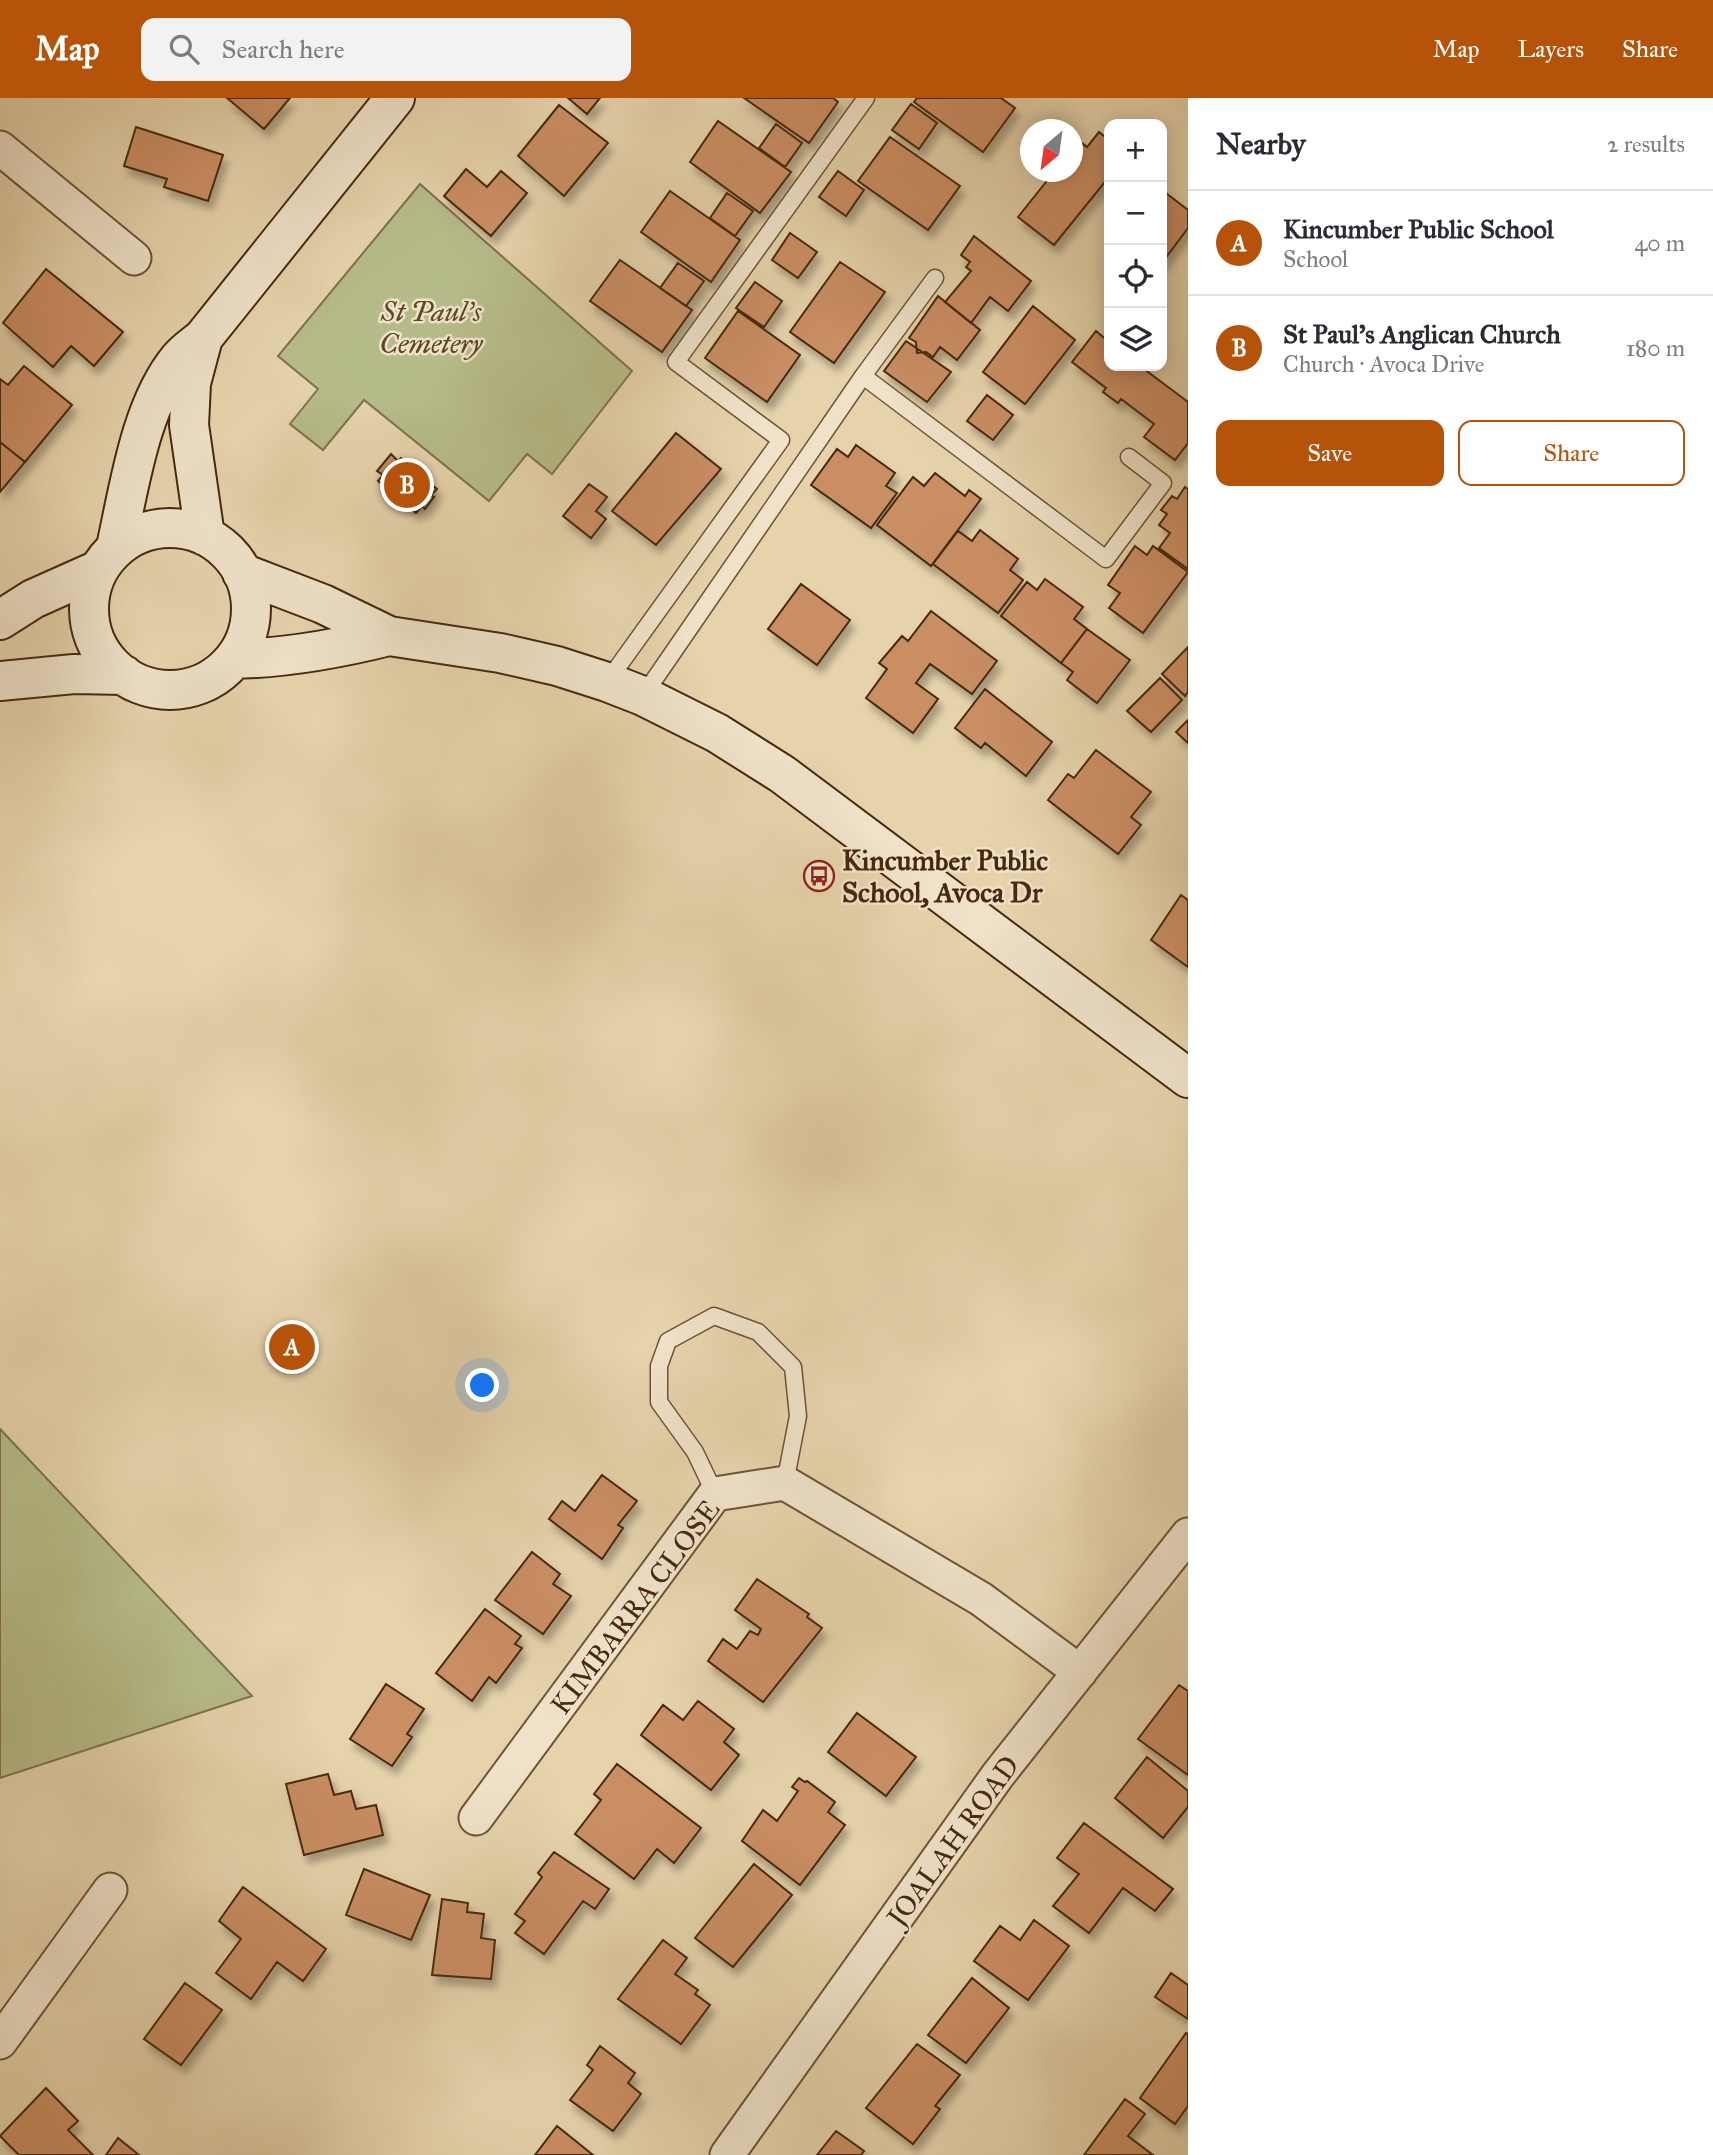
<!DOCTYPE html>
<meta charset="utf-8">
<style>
body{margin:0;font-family:"IM FELL Great Primer",serif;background:#f2f2f3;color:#2b2b33}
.controls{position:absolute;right:21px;top:21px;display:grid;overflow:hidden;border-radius:14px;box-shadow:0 4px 18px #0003}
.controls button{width:63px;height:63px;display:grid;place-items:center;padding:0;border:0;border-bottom:2px solid #e1e1e2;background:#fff;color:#2b2b33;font:35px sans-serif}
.compass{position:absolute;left:1020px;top:21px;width:63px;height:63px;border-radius:50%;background:#fff;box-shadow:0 4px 18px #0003;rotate:209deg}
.you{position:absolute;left:483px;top:1288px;width:24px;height:24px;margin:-18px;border:5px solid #fff;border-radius:50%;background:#1a73e8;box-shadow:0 0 0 10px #1a73e833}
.badge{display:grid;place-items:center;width:46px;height:46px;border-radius:50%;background:#b45309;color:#fff;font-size:23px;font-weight:700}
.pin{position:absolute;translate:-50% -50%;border:4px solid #fff;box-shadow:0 2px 7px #0006}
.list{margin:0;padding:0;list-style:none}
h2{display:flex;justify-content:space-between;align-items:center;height:91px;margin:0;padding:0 28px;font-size:30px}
h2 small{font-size:23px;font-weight:400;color:#7c7c81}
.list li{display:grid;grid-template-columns:46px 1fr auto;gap:21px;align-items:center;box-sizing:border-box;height:105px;padding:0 28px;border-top:2px solid #e1e1e2}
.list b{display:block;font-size:26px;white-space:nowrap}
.list p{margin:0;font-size:23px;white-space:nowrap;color:#7c7c81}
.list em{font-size:23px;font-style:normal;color:#7c7c81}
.actions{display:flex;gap:14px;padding:21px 28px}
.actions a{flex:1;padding:16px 0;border:2px solid #b45309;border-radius:14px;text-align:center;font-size:24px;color:#b45309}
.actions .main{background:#b45309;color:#fff}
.icon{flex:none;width:38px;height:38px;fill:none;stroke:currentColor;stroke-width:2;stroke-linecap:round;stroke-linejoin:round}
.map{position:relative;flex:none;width:1188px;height:2057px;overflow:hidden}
header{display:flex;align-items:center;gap:42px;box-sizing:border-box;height:98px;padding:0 35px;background:#b45309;color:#fff}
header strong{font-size:33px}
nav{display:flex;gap:38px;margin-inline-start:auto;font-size:24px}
.search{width:490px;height:63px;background:#f2f2f3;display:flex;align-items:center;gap:18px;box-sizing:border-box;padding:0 24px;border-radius:14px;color:#7c7c81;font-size:26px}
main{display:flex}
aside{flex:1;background:#fff}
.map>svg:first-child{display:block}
.green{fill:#b6bc89;stroke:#7e724c;stroke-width:2}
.building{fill:#ca8e64;stroke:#46290f;stroke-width:2;filter:url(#shadow)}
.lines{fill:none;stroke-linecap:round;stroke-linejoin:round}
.lane-casing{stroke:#6e5436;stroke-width:19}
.street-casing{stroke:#6e5436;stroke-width:37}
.secondary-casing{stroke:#46290f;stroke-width:42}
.lane{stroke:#efe2c9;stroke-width:16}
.street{stroke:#efe2c9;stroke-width:33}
.secondary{stroke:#efe2c9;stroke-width:38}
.labels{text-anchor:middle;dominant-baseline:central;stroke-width:5;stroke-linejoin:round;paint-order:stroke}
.park-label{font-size:28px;font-style:italic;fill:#5c4627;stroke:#efe2c9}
.poi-label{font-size:28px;font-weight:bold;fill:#46290f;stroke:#efe2c9;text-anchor:start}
.street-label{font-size:28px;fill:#46290f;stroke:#efe2c9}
</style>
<header>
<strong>Map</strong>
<div class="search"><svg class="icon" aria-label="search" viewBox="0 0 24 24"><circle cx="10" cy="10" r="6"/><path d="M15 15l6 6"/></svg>Search here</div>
<nav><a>Map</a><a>Layers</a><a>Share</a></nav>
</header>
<main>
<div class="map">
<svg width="1188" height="2057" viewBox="0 0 1188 2057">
<defs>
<filter id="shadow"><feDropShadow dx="4.5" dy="8" stdDeviation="3.5" flood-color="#0004"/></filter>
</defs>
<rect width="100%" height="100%" fill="#e6d3ac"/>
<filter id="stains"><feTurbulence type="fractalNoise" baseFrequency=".00286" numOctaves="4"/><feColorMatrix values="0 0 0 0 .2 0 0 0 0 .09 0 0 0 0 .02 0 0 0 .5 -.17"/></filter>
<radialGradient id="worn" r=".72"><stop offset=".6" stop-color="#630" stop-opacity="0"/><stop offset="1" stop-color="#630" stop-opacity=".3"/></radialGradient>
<path class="green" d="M420,86L632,273L552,376L527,356L489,403L364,302L323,352L290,326L318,291L278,258Z
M0,1331L252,1598L0,1680Z"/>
<path class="building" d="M227,0H290L264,31Z
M568,0H600L587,16Z
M744,0H833L838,4L809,45Z
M917,0H1001L1015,10L983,54L914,4Z
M911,6L937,25L919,51L892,32Z
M559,7L608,45L564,98L518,58Z
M718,23L791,74L760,115L690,64Z
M776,26L802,45L785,69L759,50Z
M136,29L223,57L208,103L164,89L167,81L124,68Z
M1099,34L1109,42V79L1054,147L1018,119L1054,74H1072V50L1078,42L1087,49Z
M890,39L960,88L928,132L858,83Z
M466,71L487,89L501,73L527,95L491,138L444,98Z
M838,73L864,92L846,118L819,99Z
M1162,92L1188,112V130L1162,165Z
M670,93L740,142L711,184L641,134Z
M727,95L753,113L735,138L710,120Z
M790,135L817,154L798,180L772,162Z
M974,138L1031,183L1008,213L990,199L971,225L945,204L971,173L966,169L970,164L961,157Z
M620,162L692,212L662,254L590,203Z
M840,164L885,194L834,265L790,234Z
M678,165L704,183L686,208L660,190Z
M46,171L123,234L94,268L71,248L53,269L3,225Z
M755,184L782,203L764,229L736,210Z
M938,198L980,232L957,262L940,249L933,259L926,254L917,255L916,244L909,240Z
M1033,208L1075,242L1025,306L983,274Z
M738,213L800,257L767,304L705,260Z
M1096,233L1109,244V268H1140L1188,304V345L1175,362L1144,339L1154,326L1121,301L1118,305L1103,294L1106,290L1072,264Z
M906,243L951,274L927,304L884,273Z
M24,268L72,307L25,364L0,344V281L8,287Z
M987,297L1013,317L993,342L967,323Z
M676,335L721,371L656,447L612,413Z
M0,344L25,364L0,394Z
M856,347L895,375L886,388L897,395L871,430L811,387L837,351L848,359Z
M391,356L398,363L401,360L437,391L431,397L434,399L425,411L422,408L416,415L378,383L383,377L377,373Z
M935,375L965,398L969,392L981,401L931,468L877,427L913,379L924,388Z
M589,386L607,399L596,413L606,421L591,440L563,418Z
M1185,389L1188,391V471L1159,450L1170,435L1159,427L1167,416L1161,412L1172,398L1177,401Z
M980,432L1018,461L1010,472L1023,482L998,515L933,466L958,433L972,443Z
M1135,448L1147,457L1153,448L1188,474L1143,535L1109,510L1120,495L1108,487Z
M1045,481L1083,509L1074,521L1087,531L1061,565L1001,518L1027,484L1037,492Z
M801,486L850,522L817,567L768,531Z
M931,513L997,563L972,596L930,566L916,585L938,601L913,635L866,600L887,571L879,565L902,538L908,543Z
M1087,531L1130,562L1097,605L1067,582L1073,574L1061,565Z
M1188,549V594L1185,598L1162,576Z
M1160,580L1182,602L1151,634L1127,613Z
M985,591L1052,644L1026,678L985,645L981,650L955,630Z
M1188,622V645L1176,634Z
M1096,652L1151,694L1131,719L1141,727L1118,756L1048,702L1068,676L1074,680Z
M1181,797L1188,802V869L1151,842Z
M602,1377L637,1403L618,1427L623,1430L602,1461L549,1421L562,1403L575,1413Z
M532,1454L560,1476L553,1486L571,1498L543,1536L495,1502Z
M757,1481L809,1516L807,1519L822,1530L763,1604L708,1563L723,1541L737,1551L750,1533L758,1537L761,1531L735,1512Z
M485,1511L521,1538L515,1546L522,1550L496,1585L489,1579L472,1603L436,1575Z
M386,1586L424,1611L407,1636L412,1639L392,1668L350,1641Z
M1179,1587L1188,1593V1677L1138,1641Z
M698,1603L734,1631L724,1644L739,1657L711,1692L641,1637L663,1607L683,1622Z
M857,1615L916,1659L886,1698L828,1654Z
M1147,1659L1188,1693V1709L1163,1740L1115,1700Z
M617,1666L701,1730L674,1765L657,1751L634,1781L575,1736L601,1702L594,1696Z
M328,1676L334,1697L351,1693L356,1711L376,1707L383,1737L304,1757L286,1686Z
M799,1680L805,1684L807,1683L835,1704L828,1714L845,1727L800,1787L742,1743L763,1712L777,1723L798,1693L792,1689Z
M1084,1725L1173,1791L1155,1813L1123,1790L1089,1835L1053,1808L1079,1776L1057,1760Z
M554,1754L609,1791L595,1811L583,1803L544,1856L515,1835L525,1823L515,1816L542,1779L538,1775Z
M754,1766L792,1797L733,1869L695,1840Z
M364,1771L430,1797L411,1842L346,1817Z
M243,1789L326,1851L303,1883L277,1864L251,1901L216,1875L241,1841L219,1823Z
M442,1801L468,1805L467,1814L484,1816L481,1840L495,1842L491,1881L432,1877Z
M1034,1822L1069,1848L1028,1902L974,1863L1000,1828L1020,1842Z
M663,1842L687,1860L675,1876L698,1892L695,1896L710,1907L681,1946L618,1901Z
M1171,1875L1188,1887V1921L1155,1899Z
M972,1880L1009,1910L966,1965L928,1937Z
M185,1885L222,1912L181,1967L144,1941Z
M1186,1935L1188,1936V2008L1175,2026L1140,2000Z
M917,1946L960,1977L935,2008L940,2011L913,2046L866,2010Z
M600,1948L635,1975L628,1985L641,1996L613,2033L570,2002L593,1972L587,1967Z
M46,1990L78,2023L68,2032L93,2057H19L0,2038Z
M1125,2001L1145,2016L1128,2038L1153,2057H1084Z
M557,2028L593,2057H535Z
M836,2033L864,2053L861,2057H817Z
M118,2040L139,2057H106Z"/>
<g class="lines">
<g class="lane-casing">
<path id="lane" d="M863,278L1106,461L1163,385L1129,359
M607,584L781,342L676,264L866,0
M643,598L863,278L935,180
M715,1396L695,1354L659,1304V1268L668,1243L714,1218L758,1234L793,1269L798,1318L785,1385"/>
</g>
<g class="street-casing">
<path id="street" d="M0,50L134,160
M476,1720L715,1396L785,1385L981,1501L1080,1574
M0,1944L110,1792
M727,2057L998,1677L1188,1437"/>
</g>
<g class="secondary-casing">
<path id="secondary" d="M203,240L191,285L189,327L205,438
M89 511a81 81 0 1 1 162 0a81 81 0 1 1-162 0Z
M116,449C129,391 140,308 179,261C185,253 195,247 203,240L395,0
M242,475L323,506L389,538L500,555L557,568L607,584L643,598L717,635L782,676L1188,980
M0,522L33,501L98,472
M234,561C287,560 337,551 389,538
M0,583L74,576L124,577"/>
</g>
<use href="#lane" class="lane"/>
<use href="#street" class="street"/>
<use href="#secondary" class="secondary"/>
</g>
<defs>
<g id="bus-ring" transform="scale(1.575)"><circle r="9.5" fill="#efe2c9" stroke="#8f2418" stroke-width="1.5"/><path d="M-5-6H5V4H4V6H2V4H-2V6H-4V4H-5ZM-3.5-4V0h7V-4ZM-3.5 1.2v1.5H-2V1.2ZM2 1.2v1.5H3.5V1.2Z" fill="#8f2418"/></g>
</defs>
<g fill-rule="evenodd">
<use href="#bus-ring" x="819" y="778"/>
</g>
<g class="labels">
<g class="park-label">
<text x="431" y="213">St Paul's<tspan x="431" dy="32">Cemetery</tspan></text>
</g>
<g class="poi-label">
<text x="842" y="762">Kincumber Public<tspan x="842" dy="32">School, Avoca Dr</tspan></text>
</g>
<g class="street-label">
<text transform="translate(635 1509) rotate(-53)">KIMBARRA CLOSE</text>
<text transform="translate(953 1743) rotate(-54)">JOALAH ROAD</text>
</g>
</g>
<rect width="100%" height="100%" filter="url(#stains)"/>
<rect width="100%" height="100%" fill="url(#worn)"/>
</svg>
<div class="controls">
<button>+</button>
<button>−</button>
<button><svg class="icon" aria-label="locate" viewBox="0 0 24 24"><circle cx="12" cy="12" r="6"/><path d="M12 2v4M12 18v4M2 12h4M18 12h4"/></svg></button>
<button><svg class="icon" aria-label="layers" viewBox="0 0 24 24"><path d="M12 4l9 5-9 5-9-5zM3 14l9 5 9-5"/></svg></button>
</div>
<svg class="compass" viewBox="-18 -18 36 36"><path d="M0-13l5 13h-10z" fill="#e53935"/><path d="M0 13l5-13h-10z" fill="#7c7c81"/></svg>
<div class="you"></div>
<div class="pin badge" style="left:292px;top:1249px">A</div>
<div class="pin badge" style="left:407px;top:387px">B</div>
</div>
<aside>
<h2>Nearby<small>2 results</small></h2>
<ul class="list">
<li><span class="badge">A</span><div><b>Kincumber Public School</b><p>School</p></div><em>40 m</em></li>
<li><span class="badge">B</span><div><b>St Paul's Anglican Church</b><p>Church · Avoca Drive</p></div><em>180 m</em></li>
</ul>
<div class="actions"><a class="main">Save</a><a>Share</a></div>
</aside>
</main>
